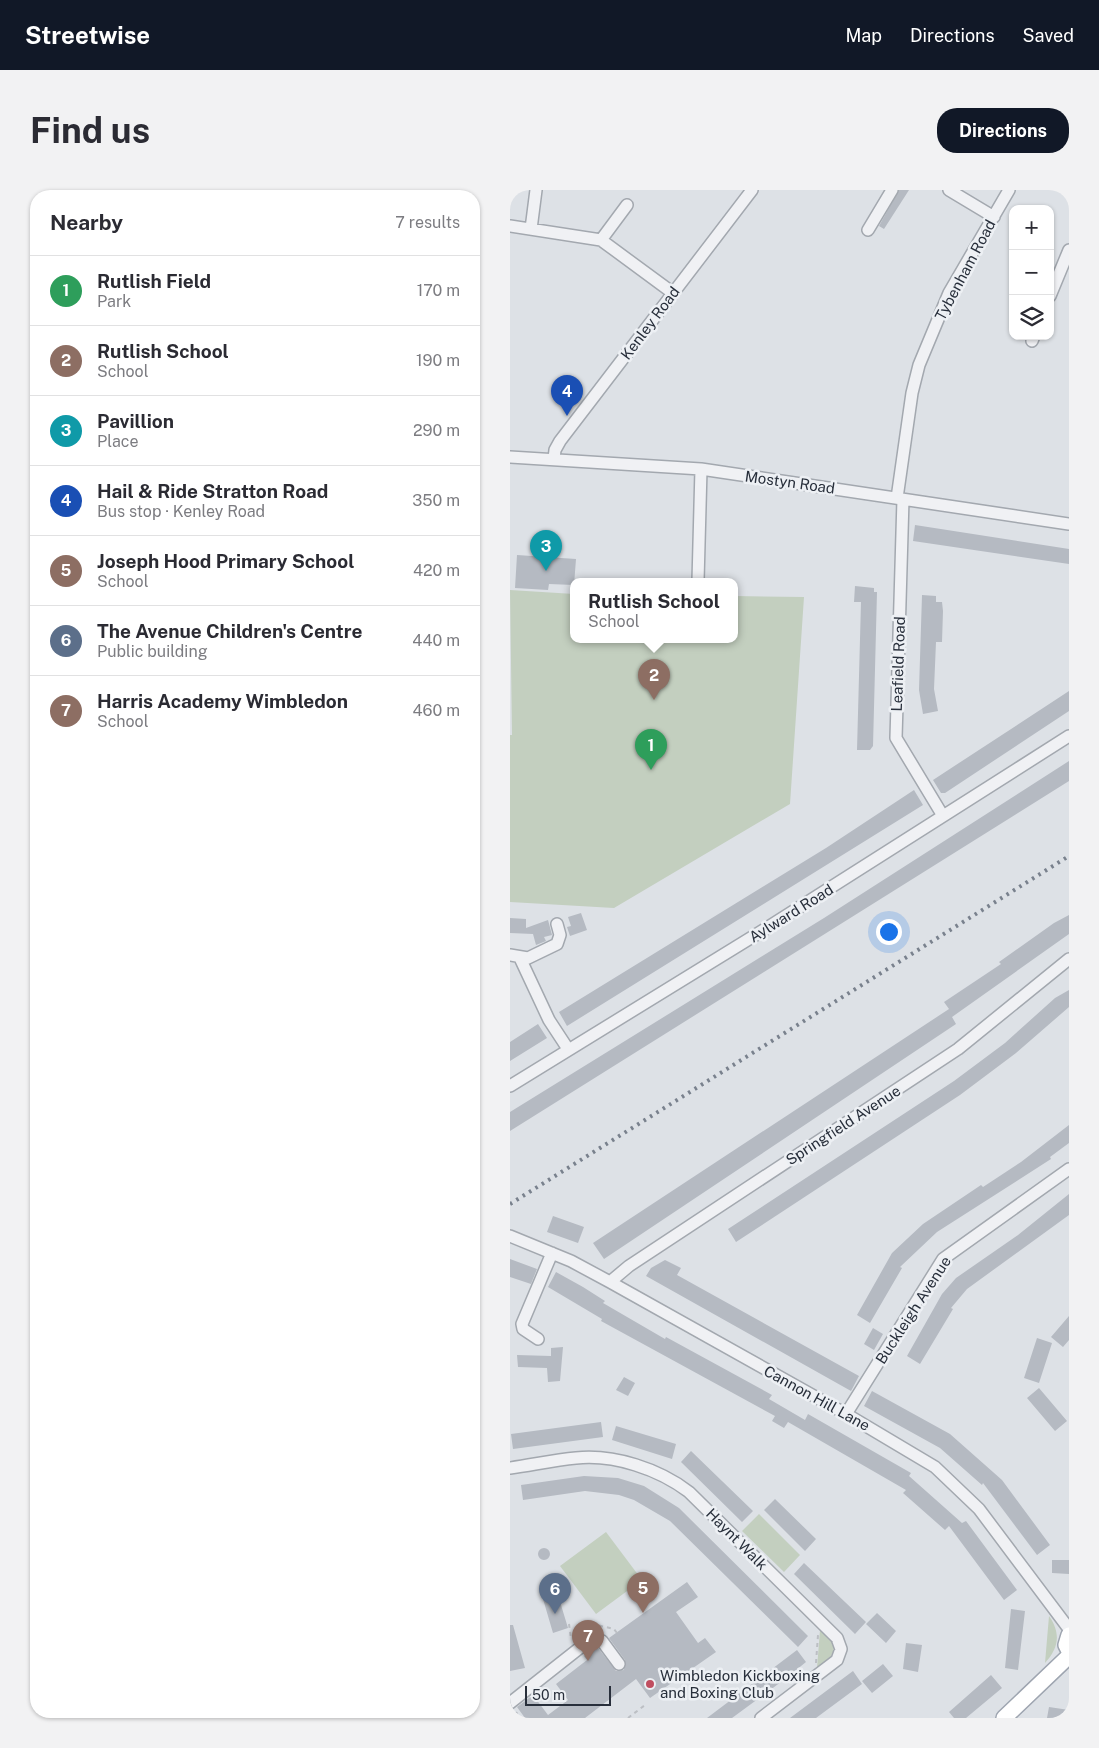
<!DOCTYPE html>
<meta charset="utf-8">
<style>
body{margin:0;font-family:"Public Sans",sans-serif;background:#f2f2f3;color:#2b2b33}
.controls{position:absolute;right:15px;top:15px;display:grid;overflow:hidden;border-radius:10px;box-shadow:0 1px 4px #0004}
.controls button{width:45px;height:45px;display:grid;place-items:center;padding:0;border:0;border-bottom:1px solid #e1e1e2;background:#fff;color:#2b2b33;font:25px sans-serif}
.scale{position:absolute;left:15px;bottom:12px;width:86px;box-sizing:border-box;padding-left:5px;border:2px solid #282f3b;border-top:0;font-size:14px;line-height:18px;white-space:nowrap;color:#282f3b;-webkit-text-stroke:4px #edf0f4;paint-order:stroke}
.you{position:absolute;left:378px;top:741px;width:18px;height:18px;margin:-12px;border:4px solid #fff;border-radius:50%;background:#1a73e8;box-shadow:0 0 0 8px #1a73e833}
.badge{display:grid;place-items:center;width:32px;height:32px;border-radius:50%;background:#111827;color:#fff;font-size:16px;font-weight:700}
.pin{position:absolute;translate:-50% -41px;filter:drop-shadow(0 1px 2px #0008)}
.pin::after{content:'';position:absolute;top:26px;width:18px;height:15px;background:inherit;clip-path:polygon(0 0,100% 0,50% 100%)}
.popup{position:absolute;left:60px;top:388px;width:168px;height:65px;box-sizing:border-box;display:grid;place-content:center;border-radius:10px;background:#fff;filter:drop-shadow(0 1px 4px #0005);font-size:16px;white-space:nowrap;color:#7c7c81}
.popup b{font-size:19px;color:#2b2b33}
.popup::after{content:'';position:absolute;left:50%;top:100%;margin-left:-10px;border:10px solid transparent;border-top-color:#fff}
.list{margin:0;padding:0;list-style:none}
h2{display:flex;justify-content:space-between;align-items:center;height:65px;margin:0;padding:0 20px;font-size:21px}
h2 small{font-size:16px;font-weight:400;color:#7c7c81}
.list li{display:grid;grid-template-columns:32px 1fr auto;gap:15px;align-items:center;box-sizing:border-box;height:70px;padding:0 20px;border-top:1px solid #e1e1e2}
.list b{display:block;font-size:19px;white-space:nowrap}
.list p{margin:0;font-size:16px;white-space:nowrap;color:#7c7c81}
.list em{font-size:16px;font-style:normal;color:#7c7c81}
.icon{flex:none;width:28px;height:28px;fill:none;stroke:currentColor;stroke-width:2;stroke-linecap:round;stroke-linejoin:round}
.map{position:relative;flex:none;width:559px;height:1528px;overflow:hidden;border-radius:20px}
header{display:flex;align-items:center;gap:30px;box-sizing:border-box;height:70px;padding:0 25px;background:#111827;color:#fff}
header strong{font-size:24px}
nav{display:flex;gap:28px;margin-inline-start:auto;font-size:18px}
.intro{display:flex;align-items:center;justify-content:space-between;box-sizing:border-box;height:120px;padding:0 30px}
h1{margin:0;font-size:35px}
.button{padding:12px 22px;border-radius:20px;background:#111827;color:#fff;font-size:18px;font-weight:700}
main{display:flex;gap:30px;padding:0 30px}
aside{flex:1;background:#fff;border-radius:20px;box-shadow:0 1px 4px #0004}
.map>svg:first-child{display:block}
.green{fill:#c3cfbf}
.building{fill:#b5bac2}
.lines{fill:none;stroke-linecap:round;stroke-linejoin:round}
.minor-casing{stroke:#a3a8af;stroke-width:14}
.major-casing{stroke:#9ea5b0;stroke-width:18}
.path{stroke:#bcbfc4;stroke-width:2;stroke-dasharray:4 4;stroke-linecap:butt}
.minor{stroke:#f0f1f4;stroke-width:11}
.major{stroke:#fff;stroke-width:15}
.rail{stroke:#79818d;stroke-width:4;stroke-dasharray:2.5 5;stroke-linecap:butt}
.poi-dot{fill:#c04e60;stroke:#edf0f4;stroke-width:2}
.labels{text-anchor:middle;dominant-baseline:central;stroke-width:5;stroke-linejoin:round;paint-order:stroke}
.street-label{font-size:15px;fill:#282f3b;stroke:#edf0f4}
.poi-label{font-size:15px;fill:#282f3b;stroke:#edf0f4;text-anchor:start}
</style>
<header>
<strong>Streetwise</strong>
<nav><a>Map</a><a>Directions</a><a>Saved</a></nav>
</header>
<div class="intro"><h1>Find us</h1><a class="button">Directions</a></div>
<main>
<aside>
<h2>Nearby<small>7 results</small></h2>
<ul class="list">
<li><span class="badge" style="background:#2e9e5b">1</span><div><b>Rutlish Field</b><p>Park</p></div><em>170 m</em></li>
<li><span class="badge" style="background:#8d6e63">2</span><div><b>Rutlish School</b><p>School</p></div><em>190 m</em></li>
<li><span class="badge" style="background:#0f9aa8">3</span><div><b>Pavillion</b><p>Place</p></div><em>290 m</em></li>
<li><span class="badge" style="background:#1a4fb4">4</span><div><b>Hail &amp; Ride Stratton Road</b><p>Bus stop · Kenley Road</p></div><em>350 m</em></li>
<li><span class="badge" style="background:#8d6e63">5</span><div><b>Joseph Hood Primary School</b><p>School</p></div><em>420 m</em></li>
<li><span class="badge" style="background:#5c6f8a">6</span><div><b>The Avenue Children's Centre</b><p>Public building</p></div><em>440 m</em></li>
<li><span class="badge" style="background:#8d6e63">7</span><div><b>Harris Academy Wimbledon</b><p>School</p></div><em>460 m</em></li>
</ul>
</aside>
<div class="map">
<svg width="559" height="1528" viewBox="0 0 559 1528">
<rect width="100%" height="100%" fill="#dde1e6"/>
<path class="green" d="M0,400L64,404V449H224V406L294,407L280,614L104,718L0,712V545H2Z
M249,1324L290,1365L274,1382L232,1341Z
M96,1342L132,1390L86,1424L50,1376Z
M539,1426C551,1443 549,1458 535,1473Z
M310,1440L322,1451L324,1460L320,1468L307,1478Z"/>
<path class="building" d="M389,0H399L374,39L369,36Z
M405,335L559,359V374L403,351Z
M7,365L66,369L64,395L39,394L38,400L5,398Z
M345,396L364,398V402H367L363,556L360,560H347L351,412H344Z
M412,405L426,406V412H432L433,421L432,452H426L424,499L428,521L413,524L409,500Z
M559,501V521L435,603H431L423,590Z
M559,571V591L0,941V922L314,728Z
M404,600L413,615L57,836L49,822L316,658Z
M71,723L77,740L60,746L57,737L61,736L58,727Z
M559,725V744L442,827L446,834L94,1069L83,1053L439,819L434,812L491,774L489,772L544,733Z
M0,728L16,729V738L38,730L42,745L34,747L36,751L26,755L23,744L0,743Z
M559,800V817L506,863L450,905L226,1052L218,1039L444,891L495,853L545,808Z
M28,834L37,848L0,871V852Z
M559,935V953L540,967L541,969L427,1042L390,1077L392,1078L360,1133L347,1125L382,1063L413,1034L471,995L473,997L511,972Z
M559,1004V1025L457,1099L441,1118L443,1119L410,1174L397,1166L432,1104L446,1088L508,1045Z
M43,1026L74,1037L68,1053L37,1042Z
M0,1069L27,1079L21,1094L0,1087Z
M155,1070L171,1078L167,1085L349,1186L341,1201L136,1086L141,1078Z
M46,1082L73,1097L95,1111L93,1113L155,1149L156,1147L262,1205L259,1209L295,1230L298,1224L401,1283L399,1286L452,1333L456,1331L507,1400L494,1410L439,1336L435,1340L393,1303L396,1300L278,1232L274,1238L262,1231L265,1226L91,1131L92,1129L38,1097Z
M559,1126V1150L553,1157L541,1147Z
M363,1138L373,1144L364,1160L354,1154Z
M527,1148L542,1153L529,1193L514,1188Z
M53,1157L50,1191L38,1192L37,1178L8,1177L7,1165L41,1166V1158Z
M114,1187L125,1193L118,1206L106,1200Z
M529,1198L557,1231L545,1241L517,1208Z
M362,1201L440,1244L492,1290L540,1355L527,1365L473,1293L472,1295L430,1258L354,1216Z
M91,1232L93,1247L3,1259L1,1244Z
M106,1236L166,1254L162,1269L102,1250Z
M181,1261L243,1321L232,1332L171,1272Z
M74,1286L108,1288L134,1296L169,1318L298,1446L288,1457L160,1331L124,1310L109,1305L75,1301L13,1310L11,1295Z
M265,1309L306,1349L295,1361L254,1320Z
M28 1364a6 6 0 1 1 12 0a6 6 0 1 1-12 0Z
M542,1370H559V1384L542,1383Z
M294,1373L356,1432L345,1444L284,1384Z
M177,1392L188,1407L166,1422L188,1453L195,1448L206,1462L140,1508L126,1489L75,1528H15L7,1517L23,1505L38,1525L58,1510L46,1494L77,1470L74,1466L85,1458H88L106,1481L114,1480L115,1470L99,1448Z
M48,1405L58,1438L43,1443L33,1409Z
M501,1419L515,1421L508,1480L495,1478Z
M367,1423L386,1441L376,1453L356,1434Z
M0,1435H3L15,1478L0,1481Z
M396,1453L412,1455L408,1482L393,1479Z
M287,1460L296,1472L275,1489L222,1528H197Z
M373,1474L383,1486L362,1503L352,1491Z
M343,1481L352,1494L306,1528H280Z
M481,1485L492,1498L456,1528H444L439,1522Z
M539,1517L559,1520V1528H537Z"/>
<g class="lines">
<g class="minor-casing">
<path id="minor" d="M439,0L484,27
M0,36L91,50L163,103
M21,39L26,0
M358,40L382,0
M91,50L117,15
M540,106L559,60
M522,151L524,146
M0,267L191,279L559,334
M44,269L45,260L50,251L242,0
M387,308L402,203L409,175L439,103L499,0
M393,309L386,548L433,626
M188,391L191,279
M0,765L18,768L47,754L50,745L47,734
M10,768L39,830L58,859
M0,896L252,741L559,546
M0,1046L61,1071L100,1092L336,1224L425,1277L469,1319L559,1439
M100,1092L119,1076L448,859L559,769
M28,1149L13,1139L12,1134L42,1063
M336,1224L433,1069L559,979
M0,1278C22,1275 44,1270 66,1268C104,1264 149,1279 179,1302L327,1448L331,1459L327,1470L251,1528
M0,1513L81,1449L92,1451L109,1474"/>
</g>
<g class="major-casing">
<path id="major" d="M559,1445L556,1455L559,1461
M494,1528L559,1466"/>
</g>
<path class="path" d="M59,1434L61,1449
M82,1438L87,1435L104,1439L107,1443
M306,1473L308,1445
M4,1528L9,1526L6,1522
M118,1528L135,1515"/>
<use href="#minor" class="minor"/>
<use href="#major" class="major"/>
<path class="rail" d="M0,1014L559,666"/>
</g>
<circle class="poi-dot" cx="140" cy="1494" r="5"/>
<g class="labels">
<g class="street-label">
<text transform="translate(455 80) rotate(-62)">Tybenham Road</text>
<text transform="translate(140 133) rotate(-53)">Kenley Road</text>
<text transform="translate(280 292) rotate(8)">Mostyn Road</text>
<text transform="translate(388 474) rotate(-88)">Leafield Road</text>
<text transform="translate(281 723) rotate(-32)">Aylward Road</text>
<text transform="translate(333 935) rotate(-33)">Springfield Avenue</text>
<text transform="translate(403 1120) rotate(-57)">Buckleigh Avenue</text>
<text transform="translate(307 1208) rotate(29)">Cannon Hill Lane</text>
<text transform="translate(227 1349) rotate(45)">Haynt Walk</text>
</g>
<g class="poi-label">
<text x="150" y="1485">Wimbledon Kickboxing<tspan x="150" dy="17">and Boxing Club</tspan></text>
</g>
</g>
</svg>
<div class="controls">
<button>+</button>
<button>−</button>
<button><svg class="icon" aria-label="layers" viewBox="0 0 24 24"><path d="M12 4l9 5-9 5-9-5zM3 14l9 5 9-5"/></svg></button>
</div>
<div class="scale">50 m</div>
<div class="you"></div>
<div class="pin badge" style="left:141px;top:580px;background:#2e9e5b">1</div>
<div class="pin badge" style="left:144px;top:510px;background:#8d6e63">2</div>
<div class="popup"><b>Rutlish School</b>School</div>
<div class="pin badge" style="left:36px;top:381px;background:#0f9aa8">3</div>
<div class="pin badge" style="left:57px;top:226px;background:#1a4fb4">4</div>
<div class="pin badge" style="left:133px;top:1423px;background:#8d6e63">5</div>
<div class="pin badge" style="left:45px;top:1424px;background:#5c6f8a">6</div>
<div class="pin badge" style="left:78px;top:1471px;background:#8d6e63">7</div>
</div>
</main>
